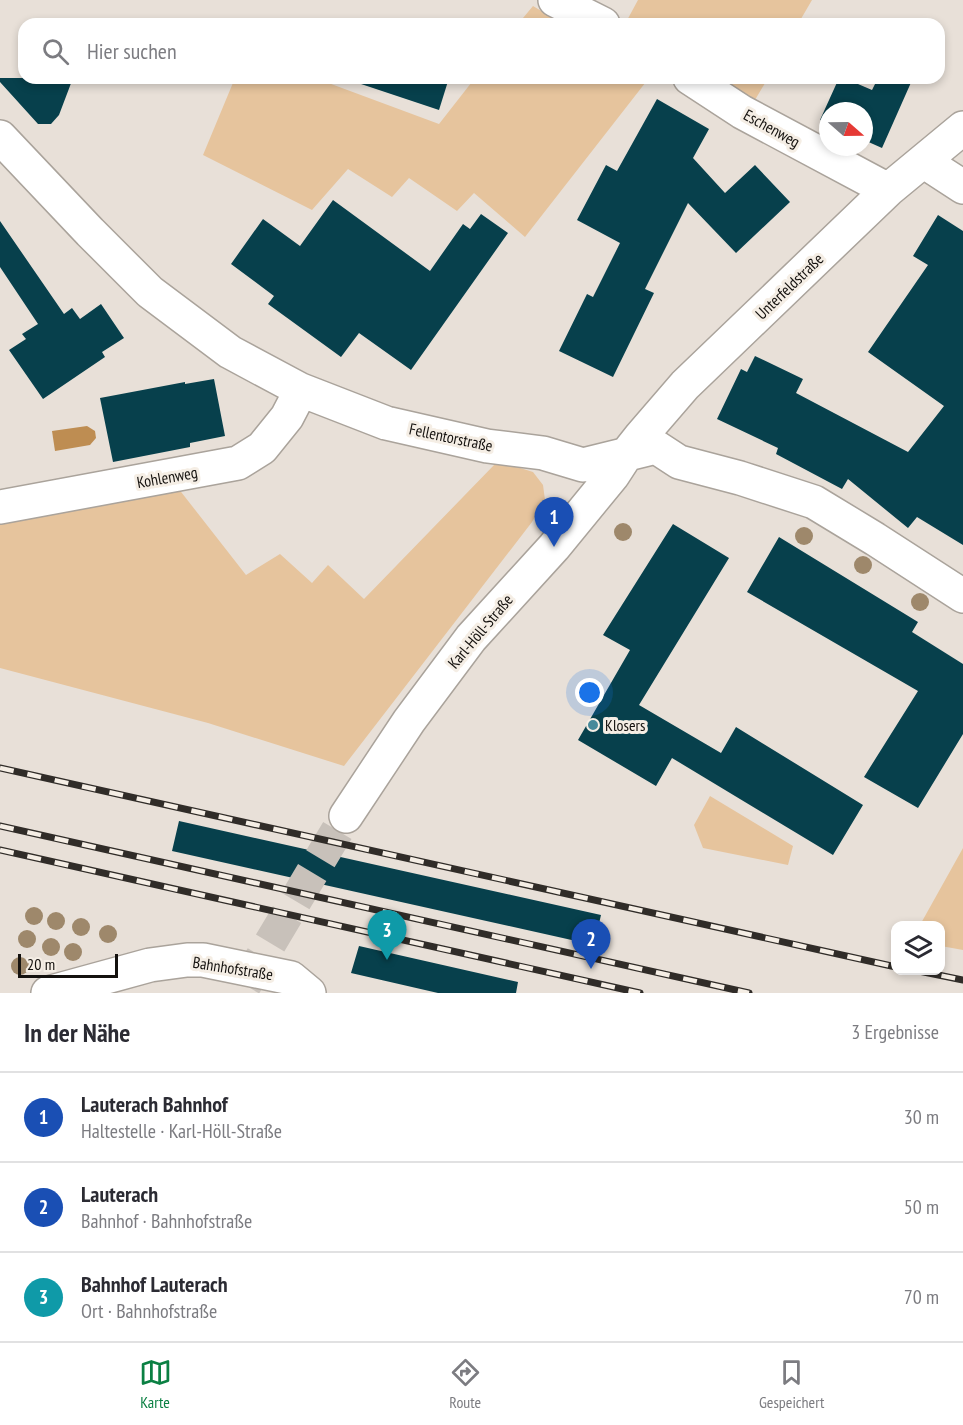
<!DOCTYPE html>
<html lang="de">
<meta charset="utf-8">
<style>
body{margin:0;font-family:"PT Sans Narrow",sans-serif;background:#f2f2f3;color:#2b2b33}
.controls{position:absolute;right:18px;bottom:18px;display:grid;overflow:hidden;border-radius:12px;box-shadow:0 3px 9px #0003}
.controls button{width:54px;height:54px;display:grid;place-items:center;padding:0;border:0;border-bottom:2px solid #e1e1e2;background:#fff;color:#2b2b33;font:30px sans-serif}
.compass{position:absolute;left:819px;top:102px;width:54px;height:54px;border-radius:50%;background:#fff;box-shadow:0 3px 9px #0003;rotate:110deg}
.scale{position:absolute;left:18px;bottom:15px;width:100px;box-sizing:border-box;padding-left:6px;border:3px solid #14110e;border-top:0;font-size:16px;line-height:21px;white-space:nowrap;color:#14110e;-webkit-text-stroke:4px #f5eee5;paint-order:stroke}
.you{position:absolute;left:590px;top:693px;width:21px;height:21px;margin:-15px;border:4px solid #fff;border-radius:50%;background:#1a73e8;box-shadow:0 0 0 9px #1a73e833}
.badge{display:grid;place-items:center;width:39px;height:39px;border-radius:50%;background:#0b8043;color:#fff;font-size:20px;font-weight:700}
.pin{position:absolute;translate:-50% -50px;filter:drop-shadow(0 2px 3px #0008)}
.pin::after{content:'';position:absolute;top:32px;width:21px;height:18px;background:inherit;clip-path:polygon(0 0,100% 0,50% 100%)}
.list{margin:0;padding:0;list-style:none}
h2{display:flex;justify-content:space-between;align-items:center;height:78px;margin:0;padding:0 24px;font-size:26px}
h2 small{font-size:20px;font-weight:400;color:#7c7c81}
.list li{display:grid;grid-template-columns:39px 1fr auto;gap:18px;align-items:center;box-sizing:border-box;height:90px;padding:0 24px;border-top:2px solid #e1e1e2}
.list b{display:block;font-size:22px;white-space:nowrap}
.list p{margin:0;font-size:20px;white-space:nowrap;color:#7c7c81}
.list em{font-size:20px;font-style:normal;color:#7c7c81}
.icon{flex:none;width:33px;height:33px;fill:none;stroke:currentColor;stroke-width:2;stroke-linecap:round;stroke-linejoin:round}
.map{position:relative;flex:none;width:963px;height:993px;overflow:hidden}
.search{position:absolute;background:#fff;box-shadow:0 3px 9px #0003;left:18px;right:18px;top:18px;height:66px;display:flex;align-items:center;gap:15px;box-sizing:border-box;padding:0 21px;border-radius:18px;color:#7c7c81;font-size:22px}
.sheet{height:348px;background:#fff}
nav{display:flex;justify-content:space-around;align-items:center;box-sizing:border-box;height:84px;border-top:2px solid #e1e1e2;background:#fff;font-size:16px;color:#7c7c81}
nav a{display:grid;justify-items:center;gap:3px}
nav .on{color:#0b8043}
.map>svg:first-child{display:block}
.green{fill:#e6c49d}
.water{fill:#be8d52}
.building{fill:#07404c}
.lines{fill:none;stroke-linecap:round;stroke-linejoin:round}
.minor-tunnel{stroke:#c8c1ba;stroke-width:33;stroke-dasharray:33 16;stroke-linecap:butt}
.minor-casing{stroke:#aaa39b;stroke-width:36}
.minor{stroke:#fff;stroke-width:33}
.rail-casing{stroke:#302c28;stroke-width:7}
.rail{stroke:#f5eee5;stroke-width:4.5;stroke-dasharray:14;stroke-linecap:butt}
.tree{fill:#9e886b}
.poi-dot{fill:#47899a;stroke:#f5eee5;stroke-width:2}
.labels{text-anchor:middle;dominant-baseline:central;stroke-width:6;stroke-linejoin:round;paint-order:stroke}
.street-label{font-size:16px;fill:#14110e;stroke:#f5eee5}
.poi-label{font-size:16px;fill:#14110e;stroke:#f5eee5;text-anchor:start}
</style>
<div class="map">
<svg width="963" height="993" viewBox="0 0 963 993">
<rect width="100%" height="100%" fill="#e8e0d8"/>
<path class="green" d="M638,0H812L798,24H625Z
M533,6L563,24H518Z
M235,78H315L439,124L475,78H649L525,237L474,193L457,211L409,178L392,197L348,169L312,210L203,155Z
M706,78H768L752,105Z
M495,464L517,467L533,472L543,485L545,500L532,522L344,766L208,723L0,668V518L178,488L246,575L280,554L312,583L328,565L364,599Z
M710,796L793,846L788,865L703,848L694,825Z
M963,848V950L941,946L940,926L920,925Z"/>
<path class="water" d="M87,426L95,431L96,438L90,445L55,451L52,431Z"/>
<path class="building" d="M0,78H73L59,115L51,124H38L0,82Z
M359,78H449L439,110L358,83Z
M839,78H844L872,90L878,78H913L882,148L864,140V111H828V123L820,120Z
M657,99L709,129L693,158L725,193L755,165L790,202L736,253L688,203L645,289L654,293L613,377L559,351L587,294L593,297L620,243L577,220L606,165L617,171Z
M333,200L430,271L463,224L470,229L481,214L508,233L411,370L359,333L341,357L268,304L274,296L231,264L263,219L300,246Z
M938,215L963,231V545L917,517L908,528L848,479L842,489L776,454L778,448L717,419L741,369L747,372L755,356L803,379L796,393L908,452L944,406L868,352L928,265L913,256Z
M0,221L64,314L72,308L80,319L101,304L124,338L102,352L105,357L43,399L9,350L26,339L22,334L38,324L0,267Z
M214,379L225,436L190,443V447L113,462L100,398L185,382V384Z
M673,524L729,558L639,705L721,753L736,727L863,805L833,855L672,758L656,786L578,740L630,650L603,635Z
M779,537L918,622L912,632L963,664V734L918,808L864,777L918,691L747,592Z
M179,821L601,915L594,945L172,851Z
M359,946L518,982L516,993H438L351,973Z"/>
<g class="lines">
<path class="minor-tunnel" d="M245,985L346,816"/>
<g class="minor-casing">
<path id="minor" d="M555,0L603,24
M690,78L742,112L888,190
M0,137L90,232L150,292L230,352L301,390L386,423L487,446L543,453L583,465L656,447L679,462L740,478L814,502L875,539L963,596
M923,161L963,187
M0,507L238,463L262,448L287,417L301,390
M346,816L409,721L471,638L554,547L613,475L626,455L641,436L685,385L888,190L963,128
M48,993L150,965L187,960H203L291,978L309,993"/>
</g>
<use href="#minor" class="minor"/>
<g class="rail-casing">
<path id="rail" d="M0,768L896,967
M0,826L749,993
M0,850L640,993
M914,970L963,980"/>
</g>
<use href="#rail" class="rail"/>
</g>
<g class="tree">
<circle cx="623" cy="532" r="9"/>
<circle cx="804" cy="536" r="9"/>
<circle cx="863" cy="565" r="9"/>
<circle cx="920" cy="602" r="9"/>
<circle cx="34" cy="916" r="9"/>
<circle cx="56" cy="921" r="9"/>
<circle cx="81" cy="927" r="9"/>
<circle cx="108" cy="934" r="9"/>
<circle cx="27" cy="939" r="9"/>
<circle cx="51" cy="947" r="9"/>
<circle cx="73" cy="952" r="9"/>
<circle cx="20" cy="966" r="9"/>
</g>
<circle class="poi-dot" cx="593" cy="725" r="6"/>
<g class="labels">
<g class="street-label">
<text transform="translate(772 128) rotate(29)">Eschenweg</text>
<text transform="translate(789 286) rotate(-44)">Unterfeldstraße</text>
<text transform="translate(451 437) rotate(12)">Fellentorstraße</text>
<text transform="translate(167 477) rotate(-10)">Kohlenweg</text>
<text transform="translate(480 631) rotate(-50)">Karl-Höll-Straße</text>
<text transform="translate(233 968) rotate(9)">Bahnhofstraße</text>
</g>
<g class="poi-label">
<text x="605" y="725">Klosers</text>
</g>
</g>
</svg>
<div class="controls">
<button><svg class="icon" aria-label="layers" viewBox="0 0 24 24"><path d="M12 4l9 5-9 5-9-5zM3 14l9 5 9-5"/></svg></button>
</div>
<svg class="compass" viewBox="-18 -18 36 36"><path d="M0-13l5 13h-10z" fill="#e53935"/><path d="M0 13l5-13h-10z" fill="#7c7c81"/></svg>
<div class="scale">20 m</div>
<div class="you"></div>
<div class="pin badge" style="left:554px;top:547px;background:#1a4fb4">1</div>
<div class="pin badge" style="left:591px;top:969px;background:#1a4fb4">2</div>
<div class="pin badge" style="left:387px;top:960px;background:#0f9aa8">3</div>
<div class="search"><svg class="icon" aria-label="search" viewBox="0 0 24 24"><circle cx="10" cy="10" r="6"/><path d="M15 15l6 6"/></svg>Hier suchen</div>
</div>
<section class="sheet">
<h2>In der Nähe<small>3 Ergebnisse</small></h2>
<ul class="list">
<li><span class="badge" style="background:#1a4fb4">1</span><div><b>Lauterach Bahnhof</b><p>Haltestelle · Karl-Höll-Straße</p></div><em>30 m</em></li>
<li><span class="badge" style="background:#1a4fb4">2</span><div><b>Lauterach</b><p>Bahnhof · Bahnhofstraße</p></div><em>50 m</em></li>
<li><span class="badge" style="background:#0f9aa8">3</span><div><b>Bahnhof Lauterach</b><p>Ort · Bahnhofstraße</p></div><em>70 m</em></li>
</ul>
</section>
<nav>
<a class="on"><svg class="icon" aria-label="map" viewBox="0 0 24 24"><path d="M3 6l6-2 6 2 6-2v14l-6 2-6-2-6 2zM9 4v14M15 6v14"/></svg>Karte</a>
<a><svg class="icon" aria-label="directions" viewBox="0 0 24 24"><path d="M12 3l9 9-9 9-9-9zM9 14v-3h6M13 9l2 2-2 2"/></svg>Route</a>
<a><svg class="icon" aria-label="saved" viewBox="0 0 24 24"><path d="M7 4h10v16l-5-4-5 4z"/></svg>Gespeichert</a>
</nav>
